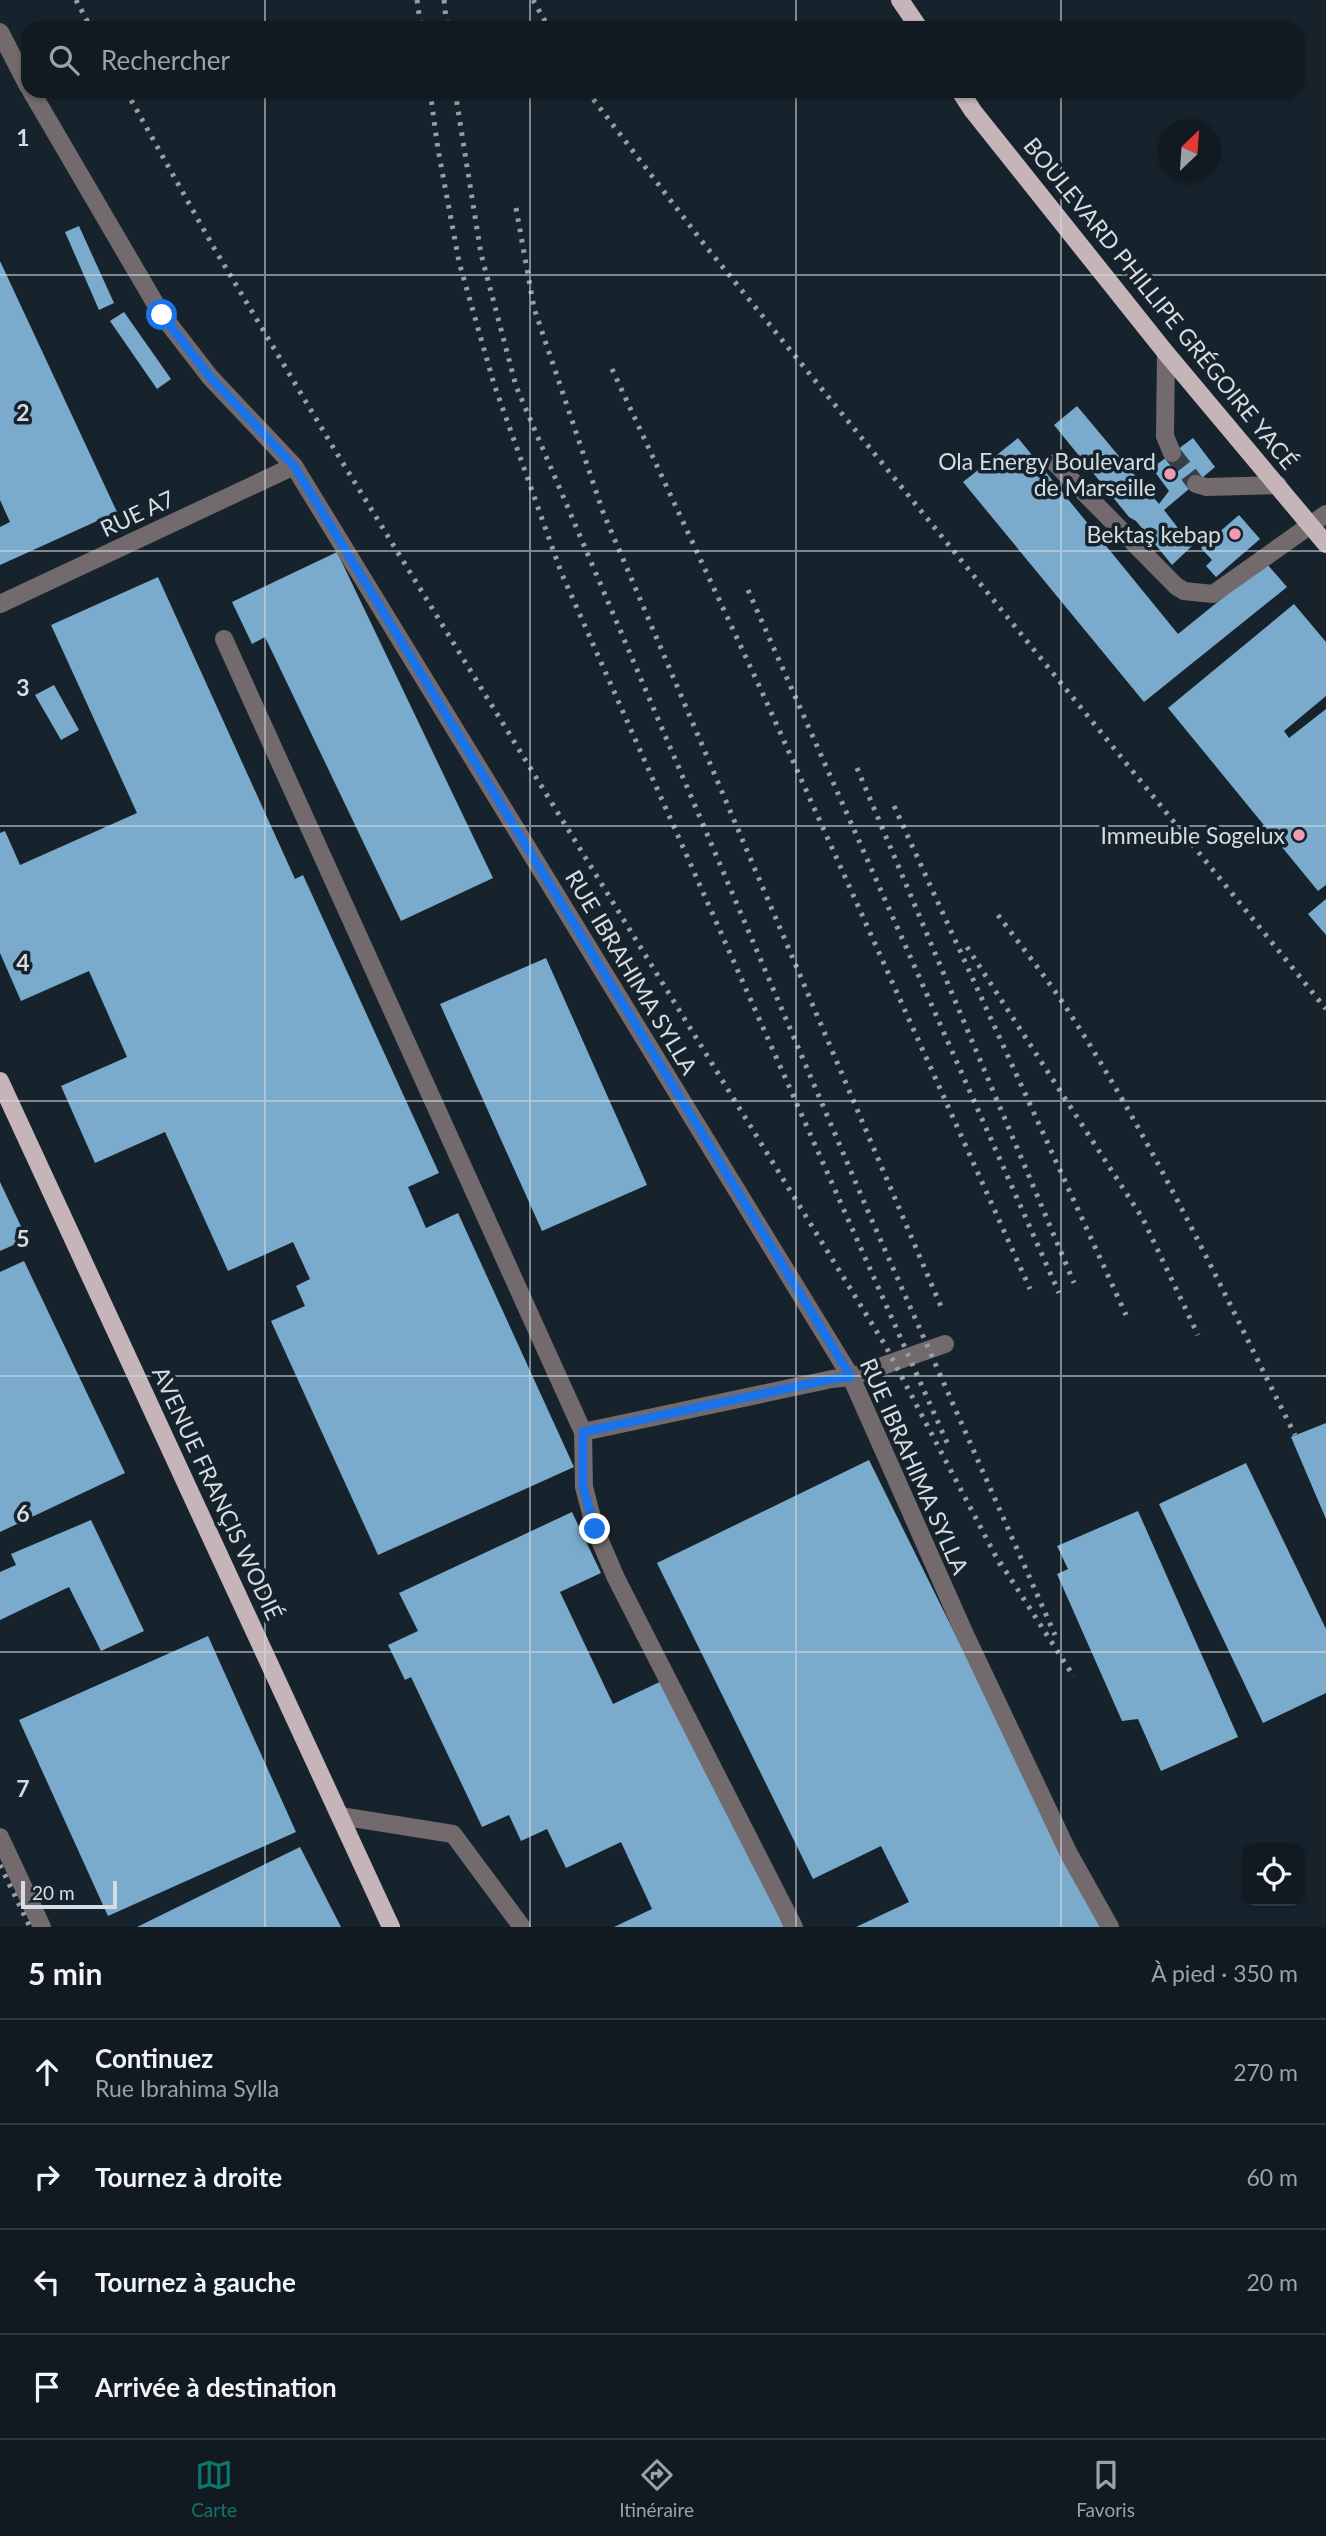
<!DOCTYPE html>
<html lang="fr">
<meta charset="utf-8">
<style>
body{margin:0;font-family:Lato,sans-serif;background:#1e272e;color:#f1f3f6}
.controls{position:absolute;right:21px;bottom:21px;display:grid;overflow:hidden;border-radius:14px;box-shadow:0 2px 5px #0004}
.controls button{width:63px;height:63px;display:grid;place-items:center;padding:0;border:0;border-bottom:2px solid #30383f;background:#111a21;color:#f1f3f6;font:35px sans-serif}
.compass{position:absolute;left:1158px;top:119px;width:63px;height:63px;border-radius:50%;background:#111a21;box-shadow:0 2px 5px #0004;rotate:25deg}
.scale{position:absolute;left:21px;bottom:18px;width:96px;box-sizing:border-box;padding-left:7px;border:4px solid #d5dde2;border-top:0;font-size:19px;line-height:24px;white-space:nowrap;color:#d5dde2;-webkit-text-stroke:5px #17232c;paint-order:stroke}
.stop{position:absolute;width:21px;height:21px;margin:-16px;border:5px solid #1a73e8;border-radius:50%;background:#fff}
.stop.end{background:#1a73e8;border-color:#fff;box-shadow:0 2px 7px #0008}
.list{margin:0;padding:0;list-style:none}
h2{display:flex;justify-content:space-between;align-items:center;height:91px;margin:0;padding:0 28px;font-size:30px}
h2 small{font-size:23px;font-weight:400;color:#9ca1a5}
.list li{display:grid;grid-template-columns:46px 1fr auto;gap:21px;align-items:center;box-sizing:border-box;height:105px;padding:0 28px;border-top:2px solid #30383f}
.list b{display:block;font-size:26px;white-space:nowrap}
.list p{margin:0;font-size:23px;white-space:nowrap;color:#9ca1a5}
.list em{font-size:23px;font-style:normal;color:#9ca1a5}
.icon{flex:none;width:38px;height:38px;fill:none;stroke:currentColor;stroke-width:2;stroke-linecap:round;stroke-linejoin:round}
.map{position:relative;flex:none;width:1326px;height:1927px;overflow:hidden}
.search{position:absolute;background:#111a21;box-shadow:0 2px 5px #0004;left:21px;right:21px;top:21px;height:77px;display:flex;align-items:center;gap:18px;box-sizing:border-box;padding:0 24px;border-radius:21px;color:#9ca1a5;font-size:26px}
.sheet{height:511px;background:#111a21}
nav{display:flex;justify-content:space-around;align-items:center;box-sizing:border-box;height:98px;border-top:2px solid #30383f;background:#111a21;font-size:19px;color:#9ca1a5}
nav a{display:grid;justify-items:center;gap:4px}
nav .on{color:#0f766e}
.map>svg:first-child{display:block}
.building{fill:#7aabcd}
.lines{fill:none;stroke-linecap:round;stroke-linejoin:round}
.minor-tunnel{stroke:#343f47;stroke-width:18;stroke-dasharray:18 9;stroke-linecap:butt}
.minor{stroke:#726a6c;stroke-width:18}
.major{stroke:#c5b4b8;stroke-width:18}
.rail{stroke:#959fa5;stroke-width:5;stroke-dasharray:3.5 7;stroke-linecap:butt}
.route{stroke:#1a73e8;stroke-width:9}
.grid{fill:none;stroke:#d5dde2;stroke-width:2;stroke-opacity:0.55}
.poi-dot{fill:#f19ab3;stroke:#17232c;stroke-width:2.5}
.labels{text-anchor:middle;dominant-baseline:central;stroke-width:7;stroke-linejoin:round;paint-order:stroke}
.street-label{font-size:23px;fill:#d5dde2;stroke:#17232c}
.poi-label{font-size:23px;fill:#d5dde2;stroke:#17232c;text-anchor:end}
.grid-label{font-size:23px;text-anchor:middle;font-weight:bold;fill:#d5dde2;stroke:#17232c;stroke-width:7;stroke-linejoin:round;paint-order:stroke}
</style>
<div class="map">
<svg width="1326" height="1927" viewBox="0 0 1326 1927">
<rect width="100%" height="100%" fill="#17232c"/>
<path class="building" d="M79,226L114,303L99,310L65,232Z
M0,261L117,512L0,565V527L10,522L0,500Z
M124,312L171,379L157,389L110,321Z
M1077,406L1159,504L1169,491L1152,468L1193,438L1215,467L1164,510L1192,546L1172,565L1136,521L1129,517L1054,425Z
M1018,438L1178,634L1266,563L1287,587L1144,702L963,482Z
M1239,515L1260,539L1216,577L1206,566L1212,560L1201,548Z
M337,552L493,878L401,921L265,637L252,644L232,602Z
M158,577L295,879L303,875L439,1173L408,1187L426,1228L458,1213L574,1467L378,1555L271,1321L305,1306L296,1286L310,1279L293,1242L228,1271L165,1132L95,1163L61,1086L127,1057L89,971L21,1001L0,953V833L5,831L20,865L137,813L51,625Z
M1294,604L1326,642V696L1284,731L1289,738L1326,709V885L1318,891L1168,708Z
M54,685L79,730L61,740L35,695Z
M1326,899V935L1308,914Z
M546,958L647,1185L542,1231L440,1004Z
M0,1182L27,1239L0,1251Z
M24,1261L125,1473L0,1532V1272Z
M1326,1423V1519L1291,1437Z
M869,1460L1100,1927H856L909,1902L881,1846L813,1879L657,1563Z
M1246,1463L1326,1629V1693L1263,1723L1159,1504Z
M1138,1511L1238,1737L1161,1771L1138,1719L1122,1721L1057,1574L1068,1569L1057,1546Z
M572,1512L601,1573L560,1592L613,1704L666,1679L784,1927H614L652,1909L621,1842L566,1868L547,1829L521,1841L509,1815L482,1827L411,1677L405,1680L388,1645L418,1631L399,1593Z
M91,1520L144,1631L101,1651L69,1587L0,1620V1572L16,1565L11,1554Z
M208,1636L296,1832L108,1916L19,1720Z
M300,1847L341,1927H137Z"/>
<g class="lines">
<path class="minor-tunnel" d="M1172,453L1196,484"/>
<path class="minor" d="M0,32L28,86
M31,91L162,315L210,377L294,466L851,1377L963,1630L1069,1854L1110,1927
M1166,353L1165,436L1172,453
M1055,463L1176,586L1184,591L1213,594L1326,514
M1196,484L1206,487L1278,485
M0,604L294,466
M224,639L583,1432L584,1487L595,1529L616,1578L794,1927
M583,1432L832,1379L851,1377L945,1344
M340,1816L453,1834L522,1927
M0,1837L42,1927"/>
<path class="major" d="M900,0L919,28
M960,91L973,111L1166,353L1326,544
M0,1081L391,1927"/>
<path class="rail" d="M76,0L91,28
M417,0L421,28
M444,0L447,28
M533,0L549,28
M126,91L214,248L333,447L885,1345L1003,1570
M430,91L438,149L459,262L494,384L561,572L949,1447
M455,91L481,254L516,386L870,1216L1055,1635
M587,91L704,244L1326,1009
M516,208L534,308L603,512L942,1309
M612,369L762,692L1030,1289
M748,590L1059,1293
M857,768L1074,1283
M894,806L1126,1315
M998,915C1021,946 1046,977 1067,1009C1155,1144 1223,1292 1295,1435
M967,947L1143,1219L1198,1335
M1000,1562L1074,1677
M0,1865L30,1927"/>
</g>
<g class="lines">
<path class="route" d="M162,315L210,377L294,466L851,1377L832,1379L583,1432V1487L595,1529"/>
</g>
<path class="grid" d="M265,0V28M530,0V28M796,0V28M1061,0V28M265,91V1927M530,91V1927M796,91V1927M1061,91V1927M0,275H1326M0,551H1326M0,826H1326M0,1101H1326M0,1376H1326M0,1652H1326"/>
<g class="poi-dot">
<circle cx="1170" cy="474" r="7"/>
<circle cx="1235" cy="534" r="7"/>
<circle cx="1299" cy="835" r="7"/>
</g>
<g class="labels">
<g class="street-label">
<text transform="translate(1161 303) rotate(51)">BOULEVARD PHILLIPE GRÉGOIRE YACÉ</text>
<text transform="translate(137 513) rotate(-25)">RUE A7</text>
<text transform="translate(632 972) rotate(59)">RUE IBRAHIMA SYLLA</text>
<text transform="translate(915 1466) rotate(66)">RUE IBRAHIMA SYLLA</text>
<text transform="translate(218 1493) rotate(65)">AVENUE FRANÇIS WODIÉ</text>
</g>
<g class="poi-label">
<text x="1156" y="461">Ola Energy Boulevard<tspan x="1156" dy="26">de Marseille</tspan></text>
<text x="1221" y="534">Bektaş kebap</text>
<text x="1285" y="835">Immeuble Sogelux</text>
</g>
</g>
<g class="grid-label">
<text x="23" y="146">1</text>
<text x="23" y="421">2</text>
<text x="23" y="696">3</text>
<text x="23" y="971">4</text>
<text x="23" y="1247">5</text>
<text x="23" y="1522">6</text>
<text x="23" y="1797">7</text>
</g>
</svg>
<div class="controls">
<button><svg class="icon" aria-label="locate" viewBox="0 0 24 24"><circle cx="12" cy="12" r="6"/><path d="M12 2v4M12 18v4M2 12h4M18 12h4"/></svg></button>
</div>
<svg class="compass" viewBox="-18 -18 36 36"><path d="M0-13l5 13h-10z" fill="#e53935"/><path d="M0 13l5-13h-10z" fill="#9ca1a5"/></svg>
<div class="scale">20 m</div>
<div class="stop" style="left:162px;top:315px"></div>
<div class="stop end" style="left:595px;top:1529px"></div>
<div class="search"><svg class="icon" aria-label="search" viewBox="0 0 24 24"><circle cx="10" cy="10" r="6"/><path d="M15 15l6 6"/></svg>Rechercher</div>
</div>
<section class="sheet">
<h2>5 min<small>À pied · 350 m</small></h2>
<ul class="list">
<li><svg class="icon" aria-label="ahead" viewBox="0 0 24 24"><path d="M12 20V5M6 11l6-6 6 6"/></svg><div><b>Continuez</b><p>Rue Ibrahima Sylla</p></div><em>270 m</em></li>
<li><svg class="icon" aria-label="right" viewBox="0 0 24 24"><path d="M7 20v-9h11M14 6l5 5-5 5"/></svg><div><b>Tournez à droite</b></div><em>60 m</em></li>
<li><svg class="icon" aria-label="left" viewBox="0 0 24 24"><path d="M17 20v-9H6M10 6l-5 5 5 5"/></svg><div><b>Tournez à gauche</b></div><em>20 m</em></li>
<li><svg class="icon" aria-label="arrive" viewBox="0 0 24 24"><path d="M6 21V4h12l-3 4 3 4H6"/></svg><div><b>Arrivée à destination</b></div></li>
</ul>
</section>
<nav>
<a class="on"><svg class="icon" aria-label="map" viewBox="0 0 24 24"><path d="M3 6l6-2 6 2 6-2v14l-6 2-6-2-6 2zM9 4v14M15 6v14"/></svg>Carte</a>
<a><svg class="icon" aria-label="directions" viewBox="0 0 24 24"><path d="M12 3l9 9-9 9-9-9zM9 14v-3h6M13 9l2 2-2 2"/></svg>Itinéraire</a>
<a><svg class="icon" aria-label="saved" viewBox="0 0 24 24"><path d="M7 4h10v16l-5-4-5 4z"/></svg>Favoris</a>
</nav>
